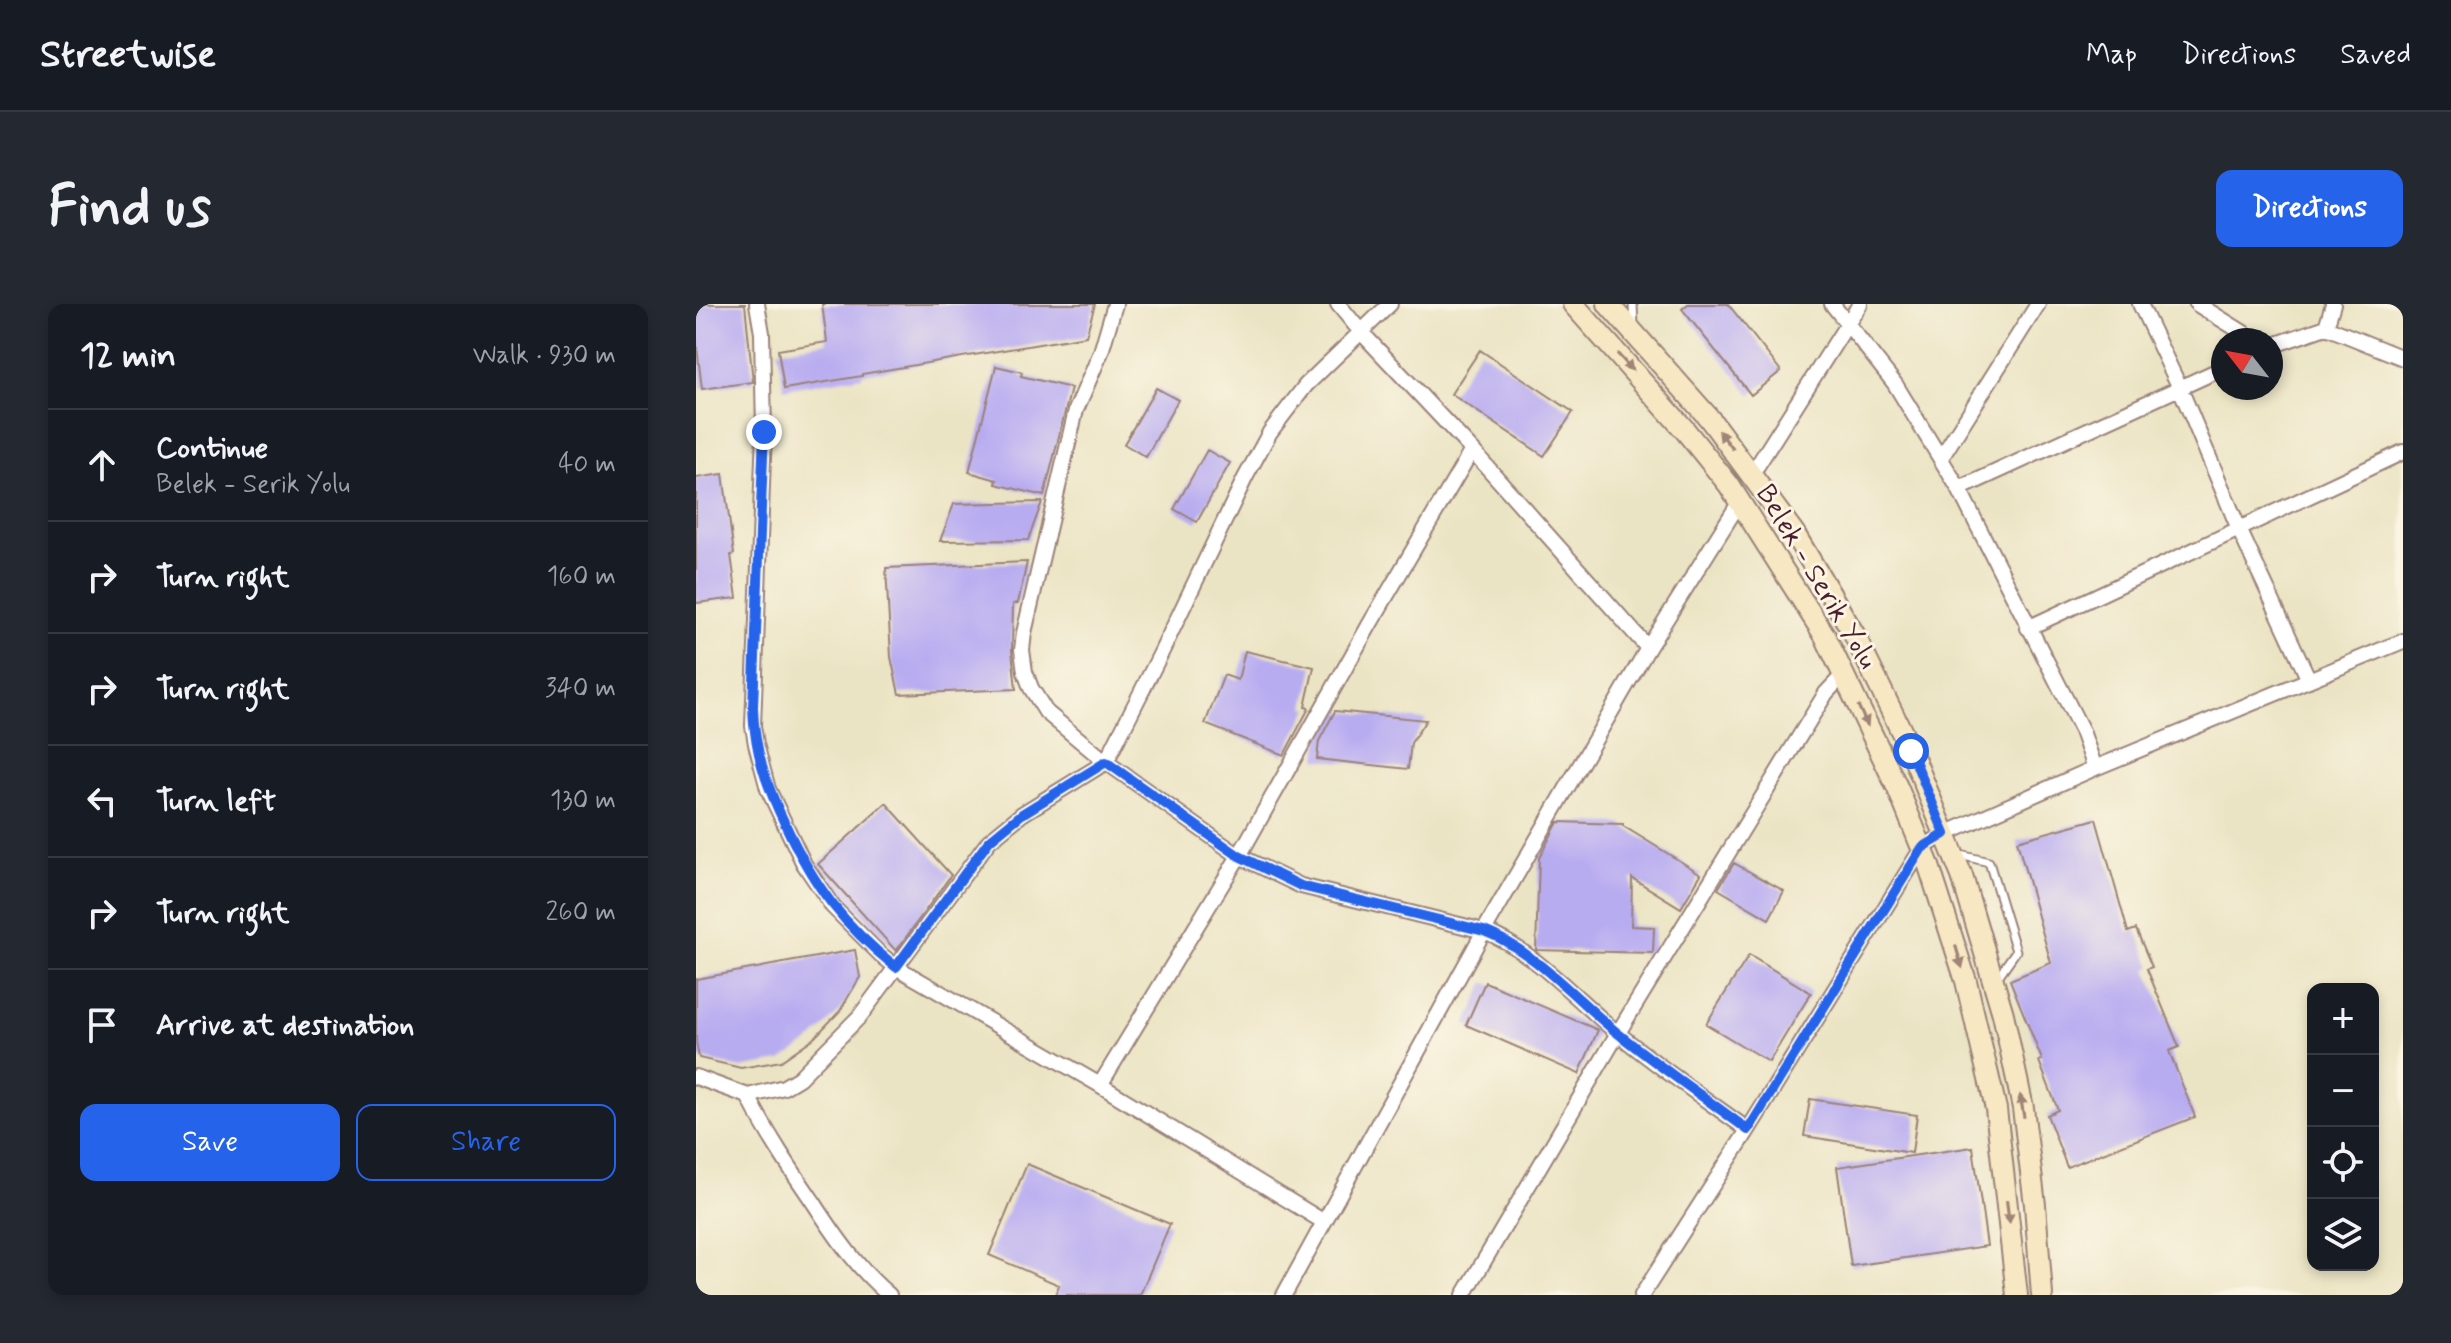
<!DOCTYPE html>
<meta charset="utf-8">
<style>
body{margin:0;font-family:Mynerve,sans-serif;background:#242831;color:#f1f3f6}
.controls{position:absolute;right:24px;bottom:24px;display:grid;overflow:hidden;border-radius:16px;box-shadow:0 4px 12px #0003}
.controls button{width:72px;height:72px;display:grid;place-items:center;padding:0;border:0;border-bottom:2px solid #363941;background:#171b24;color:#f1f3f6;font:40px sans-serif}
.compass{position:absolute;left:1515px;top:24px;width:72px;height:72px;border-radius:50%;background:#171b24;box-shadow:0 4px 12px #0003;rotate:301deg}
.stop{position:absolute;width:24px;height:24px;margin:-18px;border:6px solid #2563eb;border-radius:50%;background:#fff}
.stop.end{background:#2563eb;border-color:#fff;box-shadow:0 2px 8px #0008}
.list{margin:0;padding:0;list-style:none}
h2{display:flex;justify-content:space-between;align-items:center;height:104px;margin:0;padding:0 32px;font-size:34px}
h2 small{font-size:26px;font-weight:400;color:#9ea1a6}
.list li{display:grid;grid-template-columns:52px 1fr auto;gap:24px;align-items:center;box-sizing:border-box;height:112px;padding:0 32px;border-top:2px solid #363941}
.list b{display:block;font-size:30px;white-space:nowrap}
.list p{margin:0;font-size:26px;white-space:nowrap;color:#9ea1a6}
.list em{font-size:26px;font-style:normal;color:#9ea1a6}
.actions{display:flex;gap:16px;padding:24px 32px}
.actions a{flex:1;padding:18px 0;border:2px solid #2563eb;border-radius:16px;text-align:center;font-size:28px;color:#2563eb}
.actions .main{background:#2563eb;color:#fff}
.icon{flex:none;width:44px;height:44px;fill:none;stroke:currentColor;stroke-width:2;stroke-linecap:round;stroke-linejoin:round}
.map{position:relative;flex:none;width:1707px;height:991px;overflow:hidden;border-radius:16px}
header{display:flex;align-items:center;gap:48px;box-sizing:border-box;height:112px;padding:0 40px;background:#171b24;border-bottom:2px solid #363941}
header strong{font-size:38px}
nav{display:flex;gap:44px;margin-inline-start:auto;font-size:28px}
.intro{display:flex;align-items:center;justify-content:space-between;box-sizing:border-box;height:192px;padding:0 48px}
h1{margin:0;font-size:56px}
.button{padding:20px 36px;border-radius:16px;background:#2563eb;color:#fff;font-size:28px;font-weight:700}
main{display:flex;gap:48px;padding:0 48px}
aside{flex:1;background:#171b24;border-radius:16px;box-shadow:0 4px 12px #0003}
.map>svg:first-child{display:block}
.building{fill:#b8acf1}
.lines{fill:none;stroke-linecap:round;stroke-linejoin:round}
.service-casing{stroke:#9a8278;stroke-width:11}
.minor-casing{stroke:#9a8278;stroke-width:18}
.secondary-casing{stroke:#9a8278;stroke-width:24}
.service{stroke:#fff;stroke-width:7}
.minor{stroke:#fff;stroke-width:14}
.secondary{stroke:#f7e8c3;stroke-width:20}
.oneway{fill:#a08477}
.route{stroke:#2563eb;stroke-width:10}
.labels{text-anchor:middle;dominant-baseline:central;stroke-width:6;stroke-linejoin:round;paint-order:stroke}
.street-label{font-size:28px;fill:#4a1f2b;stroke:#fcf5e5}
</style>
<header>
<strong>Streetwise</strong>
<nav><a>Map</a><a>Directions</a><a>Saved</a></nav>
</header>
<div class="intro"><h1>Find us</h1><a class="button">Directions</a></div>
<main>
<aside>
<h2>12 min<small>Walk · 930 m</small></h2>
<ul class="list">
<li><svg class="icon" aria-label="ahead" viewBox="0 0 24 24"><path d="M12 20V5M6 11l6-6 6 6"/></svg><div><b>Continue</b><p>Belek - Serik Yolu</p></div><em>40 m</em></li>
<li><svg class="icon" aria-label="right" viewBox="0 0 24 24"><path d="M7 20v-9h11M14 6l5 5-5 5"/></svg><div><b>Turn right</b></div><em>160 m</em></li>
<li><svg class="icon" aria-label="right" viewBox="0 0 24 24"><path d="M7 20v-9h11M14 6l5 5-5 5"/></svg><div><b>Turn right</b></div><em>340 m</em></li>
<li><svg class="icon" aria-label="left" viewBox="0 0 24 24"><path d="M17 20v-9H6M10 6l-5 5 5 5"/></svg><div><b>Turn left</b></div><em>130 m</em></li>
<li><svg class="icon" aria-label="right" viewBox="0 0 24 24"><path d="M7 20v-9h11M14 6l5 5-5 5"/></svg><div><b>Turn right</b></div><em>260 m</em></li>
<li><svg class="icon" aria-label="arrive" viewBox="0 0 24 24"><path d="M6 21V4h12l-3 4 3 4H6"/></svg><div><b>Arrive at destination</b></div></li>
</ul>
<div class="actions"><a class="main">Save</a><a>Share</a></div>
</aside>
<div class="map">
<svg width="1707" height="991" viewBox="0 0 1707 991">
<rect width="100%" height="100%" fill="#fcf5e5"/>
<filter id="ink" filterUnits="userSpaceOnUse"><feTurbulence type="fractalNoise" baseFrequency=".0125" numOctaves="2"/><feDisplacementMap in="SourceGraphic" scale="16" xChannelSelector="R" yChannelSelector="G"/><feConvolveMatrix kernelMatrix="1 2 1 2 8 2 1 2 1" color-interpolation-filters="sRGB"/></filter>
<filter id="wash" filterUnits="userSpaceOnUse"><feTurbulence type="fractalNoise" baseFrequency=".006" numOctaves="4" result="noise"/><feDisplacementMap in="SourceGraphic" scale="32" xChannelSelector="R" yChannelSelector="G"/><feGaussianBlur stdDeviation="1.8" result="paint"/><feColorMatrix in="noise" values="0 0 0 0 0 0 0 0 0 0 0 0 0 0 0 0 0 1.4 0 .05"/><feComposite in="paint" operator="in"/></filter>
<g filter="url(#wash)">
<rect width="100%" height="100%" fill="#ebe4c4"/>
<g id="blocks">
<path class="building" d="M0,0H49L57,78L6,85L0,35Z
M126,0H399L390,32L166,70V72L88,85L82,46L131,38Z
M992,0H1032L1085,67L1055,91L986,5Z
M784,46L877,108L848,152L755,90Z
M300,62L326,68L325,72L375,84L348,192L300,180L301,176L273,168Z
M460,84L482,96L450,153L428,140Z
M511,146L534,159L501,218L478,205Z
M27,170L38,250L35,251L41,294L0,299V174Z
M346,198L332,236L244,237L258,200Z
M331,258L322,299L317,300L316,347L320,385L203,390L195,353L190,264Z
M549,347L618,363L609,403L613,404L588,451L509,420L528,371L542,376Z
M639,407L730,416L715,439L712,465L621,455L623,437Z
M190,499L255,571L200,647L122,560Z
M1400,515L1432,628L1440,625L1456,663L1451,665L1483,743L1473,747L1499,813L1371,863L1351,811L1362,806L1343,757L1346,756L1314,676L1355,659L1321,537Z
M862,518L927,520V522L1005,570L985,604L936,574L935,622L958,623L957,649L840,646L843,554Z
M1038,559L1088,587L1073,615L1022,585Z
M159,646L164,673L144,707L118,734L85,757L45,764L3,754L0,738V675Z
M1053,651L1115,689L1073,758L1010,720Z
M789,678L902,726L883,770L770,721Z
M1114,795L1221,811L1216,849L1108,832Z
M1277,843L1291,942L1155,962L1141,863Z
M331,860L474,920L444,991H359L363,981L293,951Z"/>
</g>
</g>
<g filter="url(#ink)">
<use href="#blocks" fill-opacity="0" stroke="#9a8278" stroke-width="2"/>
<g class="lines">
<g class="service-casing">
<path id="service" d="M937,0L938,23
M1260,550L1293,558L1320,647L1301,674"/>
</g>
<g class="minor-casing">
<path id="minor" d="M61,0L66,29L68,128L57,422L60,440L72,485L108,560L137,603L184,650L200,663L404,781L628,918
M419,0L405,48L380,106L328,329L326,346L329,368L335,384L350,408L410,458L543,552L605,582L788,627C836,645 880,695 919,727C961,762 1008,794 1052,826
M642,0L665,28L776,146L952,344
M1136,0L1199,80L1263,185L1386,427L1399,464
M1444,0L1484,84L1543,225L1613,376
M1501,0L1559,36
M1630,23L1637,0
M1575,42L1630,23L1707,54
M1245,154L1342,0
M1056,170L1164,0
M1263,185L1527,64
M1332,324L1707,148
M0,773L52,792L88,783L103,774L164,712L293,537L326,510L410,458L466,347L549,174L574,128L610,81L694,0
M404,781L543,552L675,318L776,146
M52,792C71,830 94,864 118,899C140,933 162,965 193,991
M588,991L788,627L952,344L1043,199
M768,991L922,729L1130,389L1147,371
M946,991L1052,826L1226,544L1249,530L1399,464L1707,337"/>
</g>
<g class="secondary-casing">
<path id="secondary" d="M877,0L988,125L1033,181L1129,332L1202,485L1232,559L1270,677L1300,805L1321,991
M912,0L1013,114L1098,229L1158,330L1215,447L1266,572L1307,710L1327,804L1339,901L1346,991"/>
</g>
<use href="#service" class="service"/>
<use href="#minor" class="minor"/>
<use href="#secondary" class="secondary"/>
</g>
<defs><path id="oneway-solid" d="M-6-.8H1V-3.2L6.5 0L1 3.2V.8H-6Z" transform="scale(2)"/></defs>
<g class="oneway">
<use href="#oneway-solid" transform="translate(929 58) rotate(48)"/>
<use href="#oneway-solid" transform="translate(1030 136) rotate(-128)"/>
<use href="#oneway-solid" transform="translate(1167 412) rotate(65)"/>
<use href="#oneway-solid" transform="translate(1263 653) rotate(73)"/>
<use href="#oneway-solid" transform="translate(1326 802) rotate(-100)"/>
<use href="#oneway-solid" transform="translate(1312 908) rotate(83)"/>
</g>
</g>
<g class="lines" filter="url(#ink)">
<path class="route" d="M68,128L57,403C58,447 71,483 90,522C118,582 147,621 200,663L293,537L326,510L410,458L543,552L605,582L788,627C836,645 880,695 919,727C962,762 1008,793 1052,826L1226,544L1249,530L1215,447"/>
</g>
<g class="labels">
<g class="street-label">
<text transform="translate(1120 273) rotate(59)">Belek - Serik Yolu</text>
</g>
</g>
</svg>
<div class="controls">
<button>+</button>
<button>−</button>
<button><svg class="icon" aria-label="locate" viewBox="0 0 24 24"><circle cx="12" cy="12" r="6"/><path d="M12 2v4M12 18v4M2 12h4M18 12h4"/></svg></button>
<button><svg class="icon" aria-label="layers" viewBox="0 0 24 24"><path d="M12 4l9 5-9 5-9-5zM3 14l9 5 9-5"/></svg></button>
</div>
<svg class="compass" viewBox="-18 -18 36 36"><path d="M0-13l5 13h-10z" fill="#e53935"/><path d="M0 13l5-13h-10z" fill="#9ea1a6"/></svg>
<div class="stop" style="left:1215px;top:447px"></div>
<div class="stop end" style="left:68px;top:128px"></div>
</div>
</main>
